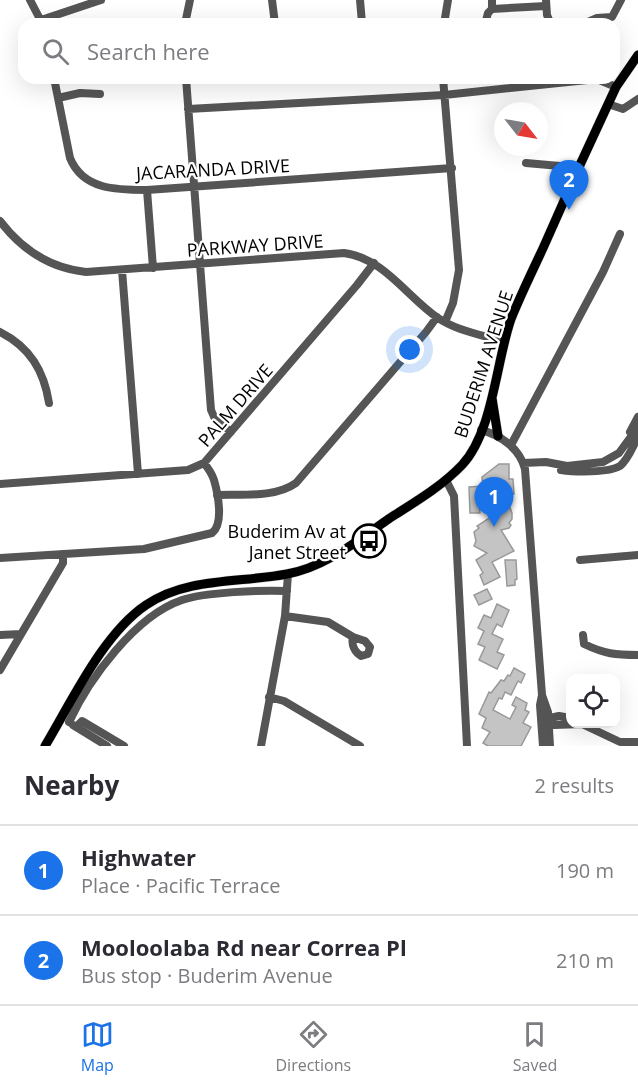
<!DOCTYPE html>
<meta charset="utf-8">
<style>
body{margin:0;font-family:"Open Sans",sans-serif;background:#f7f7f7;color:#2b2b33}
.controls{position:absolute;right:18px;bottom:18px;display:grid;overflow:hidden;border-radius:12px;box-shadow:0 6px 24px #0002}
.controls button{width:54px;height:54px;display:grid;place-items:center;padding:0;border:0;border-bottom:2px solid #e1e1e2;background:#fff;color:#2b2b33;font:30px sans-serif}
.compass{position:absolute;left:494px;top:102px;width:54px;height:54px;border-radius:50%;background:#fff;box-shadow:0 6px 24px #0002;rotate:121deg}
.you{position:absolute;left:410px;top:350px;width:21px;height:21px;margin:-15px;border:4px solid #fff;border-radius:50%;background:#1a73e8;box-shadow:0 0 0 9px #1a73e833}
.badge{display:grid;place-items:center;width:39px;height:39px;border-radius:50%;background:#1a73e8;color:#fff;font-size:20px;font-weight:700}
.pin{position:absolute;translate:-50% -50px;filter:drop-shadow(0 2px 3px #0008)}
.pin::after{content:'';position:absolute;top:32px;width:21px;height:18px;background:inherit;clip-path:polygon(0 0,100% 0,50% 100%)}
.list{margin:0;padding:0;list-style:none}
h2{display:flex;justify-content:space-between;align-items:center;height:78px;margin:0;padding:0 24px;font-size:26px}
h2 small{font-size:20px;font-weight:400;color:#7c7c81}
.list li{display:grid;grid-template-columns:39px 1fr auto;gap:18px;align-items:center;box-sizing:border-box;height:90px;padding:0 24px;border-top:2px solid #e1e1e2}
.list b{display:block;font-size:22px;white-space:nowrap}
.list p{margin:0;font-size:20px;white-space:nowrap;color:#7c7c81}
.list em{font-size:20px;font-style:normal;color:#7c7c81}
.icon{flex:none;width:33px;height:33px;fill:none;stroke:currentColor;stroke-width:2;stroke-linecap:round;stroke-linejoin:round}
.map{position:relative;flex:none;width:638px;height:746px;overflow:hidden}
.search{position:absolute;background:#fff;box-shadow:0 6px 24px #0002;left:18px;right:18px;top:18px;height:66px;display:flex;align-items:center;gap:15px;box-sizing:border-box;padding:0 21px;border-radius:18px;color:#7c7c81;font-size:22px}
.sheet{height:258px;background:#fff}
nav{display:flex;justify-content:space-around;align-items:center;box-sizing:border-box;height:84px;border-top:2px solid #e1e1e2;background:#fff;font-size:16px;color:#7c7c81}
nav a{display:grid;justify-items:center;gap:3px}
nav .on{color:#1a73e8}
.map>svg:first-child{display:block}
.building{fill:#c4c4c4;stroke:#999;stroke-width:1.5}
.lines{fill:none;stroke-linecap:round;stroke-linejoin:round}
.major-casing{stroke:#dbdbdb;stroke-width:10}
.minor{stroke:#555;stroke-width:8}
.major{stroke:#000;stroke-width:9}
.labels{text-anchor:middle;dominant-baseline:central;stroke-width:4.5;stroke-linejoin:round;paint-order:stroke}
.street-label{font-size:18px;fill:#000;stroke:#fff}
.poi-label{font-size:18px;fill:#000;stroke:#fff;text-anchor:end}
</style>
<div class="map">
<svg width="638" height="746" viewBox="0 0 638 746">
<rect width="100%" height="100%" fill="#fff"/>
<path class="building" d="M499,464H509V479H513L514,494L497,495V502L479,503L480,513H470L469,487L483,486L482,477Z
M509,505L512,513V519L509,523L511,525L509,528L501,530L514,551L492,562L500,577L484,585L480,575L483,573L476,560L487,553L474,546L476,541L474,532L479,528L477,526Z
M505,560H516L517,579L515,580V585L507,586Z
M487,589L492,599L479,605L474,595Z
M497,604L509,610L502,627L497,624L492,634L503,639L497,652L504,655L497,669L479,660L485,647L478,644L484,631L478,628L484,615L491,618Z
M514,668L525,674L521,683L518,681L511,695L505,692L502,699L499,698L493,710L510,719L516,707L512,705L516,697L527,703L525,710L529,712L523,723L531,727L521,746H488L483,743L490,732L482,728L486,718L479,714L489,692L491,693L501,680L504,681L508,675L510,676Z"/>
<g class="lines">
<g class="major-casing">
<path id="major" d="M492,398L498,436
M45,746C72,701 103,634 146,605C187,577 240,583 287,574C326,567 358,540 390,518C415,502 441,487 462,465C493,432 496,362 511,319C521,294 533,270 544,246C567,193 591,140 616,87L638,55"/>
</g>
<path class="minor" d="M30,0L42,23
M272,0L275,24
M360,0L362,23
M546,0L547,15L550,22L556,24
M492,9L546,6
M41,20L101,0
M185,24L190,0
M444,24L448,0
M485,24L488,13L492,9V0
M559,24L588,22L597,18L612,17L621,0
M54,78L70,158C83,190 117,190 147,190L452,168
M186,78L211,410L215,419L231,432
M443,78L459,270L453,303L445,322
M58,98L80,93L100,94
M608,104L623,109L638,99
M188,109L444,95L597,79L616,87
M526,163L560,166L577,172
M147,190L153,268
M0,221C22,250 49,268 86,272L344,253C384,258 407,297 438,318C457,331 483,335 504,342
M122,270L138,474
M0,332C30,347 44,371 49,403
M481,430C501,435 520,449 525,469L542,695L540,705L543,746
M630,432L638,417
M511,445L603,272L620,234
M523,463L546,462L567,466L603,462L619,453L638,427
M561,470C574,472 609,473 620,466C628,460 633,446 638,437
M446,480L454,496L467,746
M0,484L188,470L204,463L357,285L374,263
M217,495C242,494 275,498 296,483L426,332L437,317
M0,558L144,549L212,533C224,524 218,494 214,480C212,474 208,468 204,463
M580,560L638,555
M285,616L328,622L353,637L365,641L370,647L368,654L361,656C355,652 351,645 353,637
M0,635L21,634
M583,635L584,644C605,654 615,655 638,655
M0,670L63,563V554
M542,695L548,712L550,746
M269,697L284,701L360,746
M545,719L559,716L570,718
M69,722C89,679 135,616 182,600C206,592 261,590 287,591
M544,722L554,725L584,724
M582,724L620,742H638
M73,725L107,746
M76,727L82,721L124,746
M261,746L285,616L288,574"/>
<use href="#major" class="major"/>
</g>
<defs>
<g id="bus-ring" transform="scale(1.725)"><circle r="9.5" fill="#fff" stroke="#000" stroke-width="1.5"/><path d="M-5-6H5V4H4V6H2V4H-2V6H-4V4H-5ZM-3.5-4V0h7V-4ZM-3.5 1.2v1.5H-2V1.2ZM2 1.2v1.5H3.5V1.2Z" fill="#000"/></g>
</defs>
<g fill-rule="evenodd">
<use href="#bus-ring" x="369" y="541"/>
</g>
<g class="labels">
<g class="street-label">
<text transform="translate(213 169) rotate(-3)">JACARANDA DRIVE</text>
<text transform="translate(255 245) rotate(-4)">PARKWAY DRIVE</text>
<text transform="translate(483 364) rotate(-72)">BUDERIM AVENUE</text>
<text transform="translate(235 405) rotate(-49)">PALM DRIVE</text>
</g>
<g class="poi-label">
<text x="346" y="531">Buderim Av at<tspan x="346" dy="21">Janet Street</tspan></text>
</g>
</g>
</svg>
<div class="controls">
<button><svg class="icon" aria-label="locate" viewBox="0 0 24 24"><circle cx="12" cy="12" r="6"/><path d="M12 2v4M12 18v4M2 12h4M18 12h4"/></svg></button>
</div>
<svg class="compass" viewBox="-18 -18 36 36"><path d="M0-13l5 13h-10z" fill="#e53935"/><path d="M0 13l5-13h-10z" fill="#7c7c81"/></svg>
<div class="you"></div>
<div class="pin badge" style="left:494px;top:527px">1</div>
<div class="pin badge" style="left:569px;top:210px">2</div>
<div class="search"><svg class="icon" aria-label="search" viewBox="0 0 24 24"><circle cx="10" cy="10" r="6"/><path d="M15 15l6 6"/></svg>Search here</div>
</div>
<section class="sheet">
<h2>Nearby<small>2 results</small></h2>
<ul class="list">
<li><span class="badge">1</span><div><b>Highwater</b><p>Place · Pacific Terrace</p></div><em>190 m</em></li>
<li><span class="badge">2</span><div><b>Mooloolaba Rd near Correa Pl</b><p>Bus stop · Buderim Avenue</p></div><em>210 m</em></li>
</ul>
</section>
<nav>
<a class="on"><svg class="icon" aria-label="map" viewBox="0 0 24 24"><path d="M3 6l6-2 6 2 6-2v14l-6 2-6-2-6 2zM9 4v14M15 6v14"/></svg>Map</a>
<a><svg class="icon" aria-label="directions" viewBox="0 0 24 24"><path d="M12 3l9 9-9 9-9-9zM9 14v-3h6M13 9l2 2-2 2"/></svg>Directions</a>
<a><svg class="icon" aria-label="saved" viewBox="0 0 24 24"><path d="M7 4h10v16l-5-4-5 4z"/></svg>Saved</a>
</nav>
